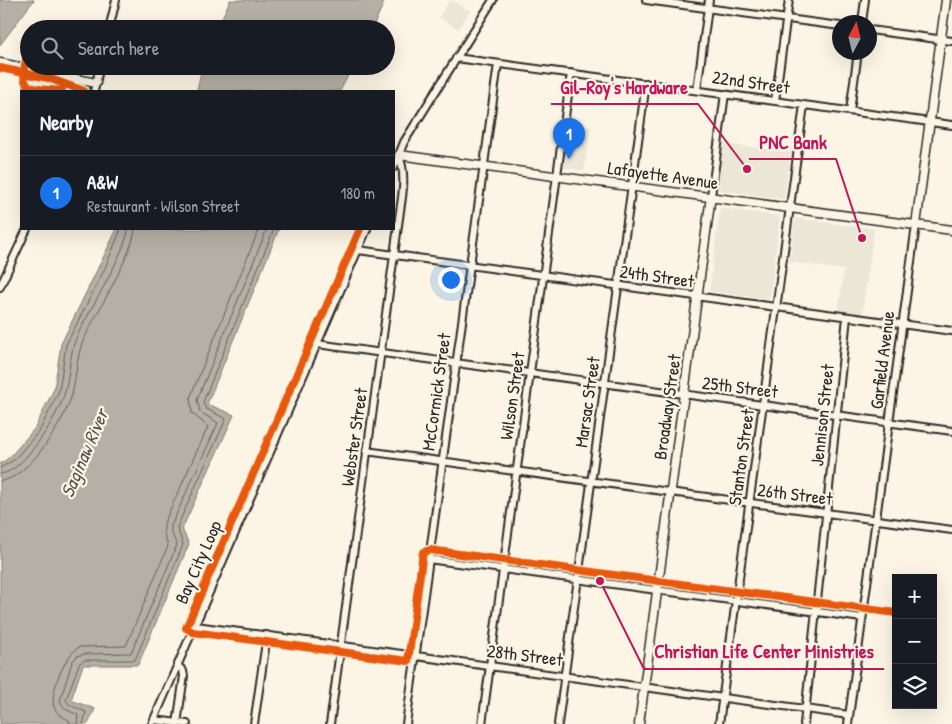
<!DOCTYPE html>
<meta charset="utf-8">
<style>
body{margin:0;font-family:"Patrick Hand",sans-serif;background:#242831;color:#f1f3f6}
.controls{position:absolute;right:15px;bottom:15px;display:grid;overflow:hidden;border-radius:0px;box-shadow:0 5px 20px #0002}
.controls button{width:45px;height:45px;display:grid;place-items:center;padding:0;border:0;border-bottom:1px solid #363941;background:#171b24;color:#f1f3f6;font:25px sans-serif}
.compass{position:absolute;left:832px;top:15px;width:45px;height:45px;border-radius:50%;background:#171b24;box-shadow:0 5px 20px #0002;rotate:7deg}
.you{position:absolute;left:450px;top:279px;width:18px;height:18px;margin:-12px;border:4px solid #fff;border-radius:50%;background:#1a73e8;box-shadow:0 0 0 8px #1a73e833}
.badge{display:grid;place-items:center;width:32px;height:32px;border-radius:50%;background:#1a73e8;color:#fff;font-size:16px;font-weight:700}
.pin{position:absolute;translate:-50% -41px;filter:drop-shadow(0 1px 2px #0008)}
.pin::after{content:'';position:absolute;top:26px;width:18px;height:15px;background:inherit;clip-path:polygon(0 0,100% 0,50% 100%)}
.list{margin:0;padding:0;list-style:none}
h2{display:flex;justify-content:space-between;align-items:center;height:65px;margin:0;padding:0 20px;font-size:21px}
h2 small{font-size:16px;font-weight:400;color:#9ea1a6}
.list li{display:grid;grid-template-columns:32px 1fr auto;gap:15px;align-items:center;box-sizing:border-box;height:75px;padding:0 20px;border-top:1px solid #363941}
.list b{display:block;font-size:19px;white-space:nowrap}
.list p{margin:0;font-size:16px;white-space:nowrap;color:#9ea1a6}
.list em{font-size:16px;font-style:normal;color:#9ea1a6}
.icon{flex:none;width:28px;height:28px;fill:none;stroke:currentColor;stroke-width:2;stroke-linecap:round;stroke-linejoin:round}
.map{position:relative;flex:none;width:952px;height:724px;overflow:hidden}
.search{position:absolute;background:#171b24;box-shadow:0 5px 20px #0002;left:20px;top:20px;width:375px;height:55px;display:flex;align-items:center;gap:12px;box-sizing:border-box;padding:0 18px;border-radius:28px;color:#9ea1a6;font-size:19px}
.panel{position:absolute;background:#171b24;box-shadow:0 5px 20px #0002;left:20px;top:90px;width:375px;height:140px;border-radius:0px}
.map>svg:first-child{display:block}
.built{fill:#ece6d7}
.water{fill:#b4b0a5;stroke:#7d7b74}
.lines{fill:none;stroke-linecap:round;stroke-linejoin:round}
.shore{stroke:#62605c;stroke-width:1}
.minor-casing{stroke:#2b2b2b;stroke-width:10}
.major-casing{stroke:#2b2b2b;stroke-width:11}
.minor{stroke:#fcf5e5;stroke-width:6}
.major{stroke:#fcf5e5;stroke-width:8}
.cycleway-casing{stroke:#fcf5e5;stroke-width:11}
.cycleway{stroke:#e8590c;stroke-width:8}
.labels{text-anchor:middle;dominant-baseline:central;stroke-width:4.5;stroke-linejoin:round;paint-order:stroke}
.street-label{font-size:18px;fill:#2b2b2b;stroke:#fcf5e5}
.water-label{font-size:19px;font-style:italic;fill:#545350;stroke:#fcf5e5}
.leader{fill:none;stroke:#c2185b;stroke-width:2}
.callout-dot{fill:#c2185b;stroke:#fcf5e5;stroke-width:2}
.callout-label{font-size:19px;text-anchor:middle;font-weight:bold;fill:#c2185b;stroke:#fcf5e5;stroke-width:4.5;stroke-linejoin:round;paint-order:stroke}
</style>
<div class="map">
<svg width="952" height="724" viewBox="0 0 952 724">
<rect width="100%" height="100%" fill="#fcf5e5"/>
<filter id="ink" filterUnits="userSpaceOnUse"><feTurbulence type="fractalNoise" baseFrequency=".02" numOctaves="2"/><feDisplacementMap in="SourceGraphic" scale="10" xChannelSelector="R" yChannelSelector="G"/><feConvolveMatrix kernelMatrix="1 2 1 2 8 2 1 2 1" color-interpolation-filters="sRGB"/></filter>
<g filter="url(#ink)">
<path class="built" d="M450,0L470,11L458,29L439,17Z
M569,123L591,127L584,171L562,167Z
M724,144L791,152L784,199L718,190Z
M720,208L780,216L770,299L709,291Z
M795,218L874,229L862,315L838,311L844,270L789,262Z"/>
<path class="water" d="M0,0H34L0,45Z
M230,0H385L372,29H217Z
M202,66H353L340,91H197Z
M117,229H279L207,404L234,415L182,529L189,544L138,665H83L71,700L95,709L88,724H0V464L10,457L35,428L54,389L61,344Z"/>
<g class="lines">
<path class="shore" d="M0,468L14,460L40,430L59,391L66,345L105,268L121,229
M0,474C24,473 59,414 65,392C70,374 69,354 77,336C88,313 127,250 128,229
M0,481C28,480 66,419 72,394C77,375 76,356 84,339C96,314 134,251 135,229
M70,724L69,720C62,717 57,714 54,707C49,693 66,652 80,647L126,646L168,546L164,534V523L208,427L192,413L190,398L259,229
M77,724L78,715L65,709L60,701L72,662L77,656L84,654L131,653L177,545L171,532V526L218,423L200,412L197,400L267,229
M83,724L86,712L70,705L66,700L79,664L84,660H135L183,545L177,527L226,419L205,408L203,402L274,229"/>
<g class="minor-casing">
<path id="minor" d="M646,0L840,26
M862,22L865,0
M109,29L116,0
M870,30L952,41
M456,58L952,125
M697,90L709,0
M94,91L100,66
M775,101L789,0
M850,111L858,52
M394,167L404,142L493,0
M711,196L725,94
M358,250L952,331
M0,287L27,229
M317,344L952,431
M366,451L952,530
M428,559L862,618
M196,626L849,715
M154,720L187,724
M152,724L367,229
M177,724L184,676L183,671L178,666
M254,724L267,635
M330,724L400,211C403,192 406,174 399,155
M406,724L498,64
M482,724L571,73
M558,724L646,83
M719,724L804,105
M804,724L847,317
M848,724L916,225"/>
</g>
<g class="major-casing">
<path id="major" d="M0,63L96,83
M399,155L952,230
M916,225L946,0
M639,724L711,196"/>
</g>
<use href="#minor" class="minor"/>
<use href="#major" class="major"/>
<g class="cycleway-casing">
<path id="cycleway" d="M29,59L26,60C18,94 34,88 62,91
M0,68L48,78L84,91
M360,229L186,628L193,632L408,661L423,552L430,550L896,613"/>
</g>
<use href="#cycleway" class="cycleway"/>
</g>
</g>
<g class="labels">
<g class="street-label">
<text transform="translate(751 82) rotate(8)">22nd Street</text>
<text transform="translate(663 175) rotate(8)">Lafayette Avenue</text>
<text transform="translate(657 276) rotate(8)">24th Street</text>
<text transform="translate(882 360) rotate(-83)">Garfield Avenue</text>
<text transform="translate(740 387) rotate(7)">25th Street</text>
<text transform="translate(436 392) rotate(-82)">McCormick Street</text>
<text transform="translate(512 396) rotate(-82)">Wilson Street</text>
<text transform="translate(587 402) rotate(-82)">Marsac Street</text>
<text transform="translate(667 407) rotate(-82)">Broadway Street</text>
<text transform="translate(822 415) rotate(-84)">Jennison Street</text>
<text transform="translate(354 437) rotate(-82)">Webster Street</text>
<text transform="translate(741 457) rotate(-82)">Stanton Street</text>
<text transform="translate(795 494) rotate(7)">26th Street</text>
<text transform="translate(198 562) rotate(-66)">Bay City Loop</text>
<text transform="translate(525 655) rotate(7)">28th Street</text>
</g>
<g class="water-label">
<text transform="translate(84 453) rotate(-67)">Saginaw River</text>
</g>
</g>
<path class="leader" d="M747 169L698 104H551M862 238L836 159H749M600 581L644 669H884"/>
<g class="callout-dot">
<circle cx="747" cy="169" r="5"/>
<circle cx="862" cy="238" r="5"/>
<circle cx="600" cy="581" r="5"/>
</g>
<g class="callout-label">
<text x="624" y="94">Gil-Roy's Hardware</text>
<text x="793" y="149">PNC Bank</text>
<text x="764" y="658">Christian Life Center Ministries</text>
</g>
</svg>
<div class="controls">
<button>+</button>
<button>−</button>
<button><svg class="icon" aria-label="layers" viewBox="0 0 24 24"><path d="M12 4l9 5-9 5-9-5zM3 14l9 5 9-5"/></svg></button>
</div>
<svg class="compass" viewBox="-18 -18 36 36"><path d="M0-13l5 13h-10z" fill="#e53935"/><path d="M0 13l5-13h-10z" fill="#9ea1a6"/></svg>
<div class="you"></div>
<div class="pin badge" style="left:569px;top:159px">1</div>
<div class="search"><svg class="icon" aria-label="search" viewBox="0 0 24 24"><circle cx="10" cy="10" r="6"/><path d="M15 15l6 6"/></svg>Search here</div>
<section class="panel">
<h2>Nearby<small></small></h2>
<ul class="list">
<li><span class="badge">1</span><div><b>A&amp;W</b><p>Restaurant · Wilson Street</p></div><em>180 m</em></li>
</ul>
</section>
</div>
